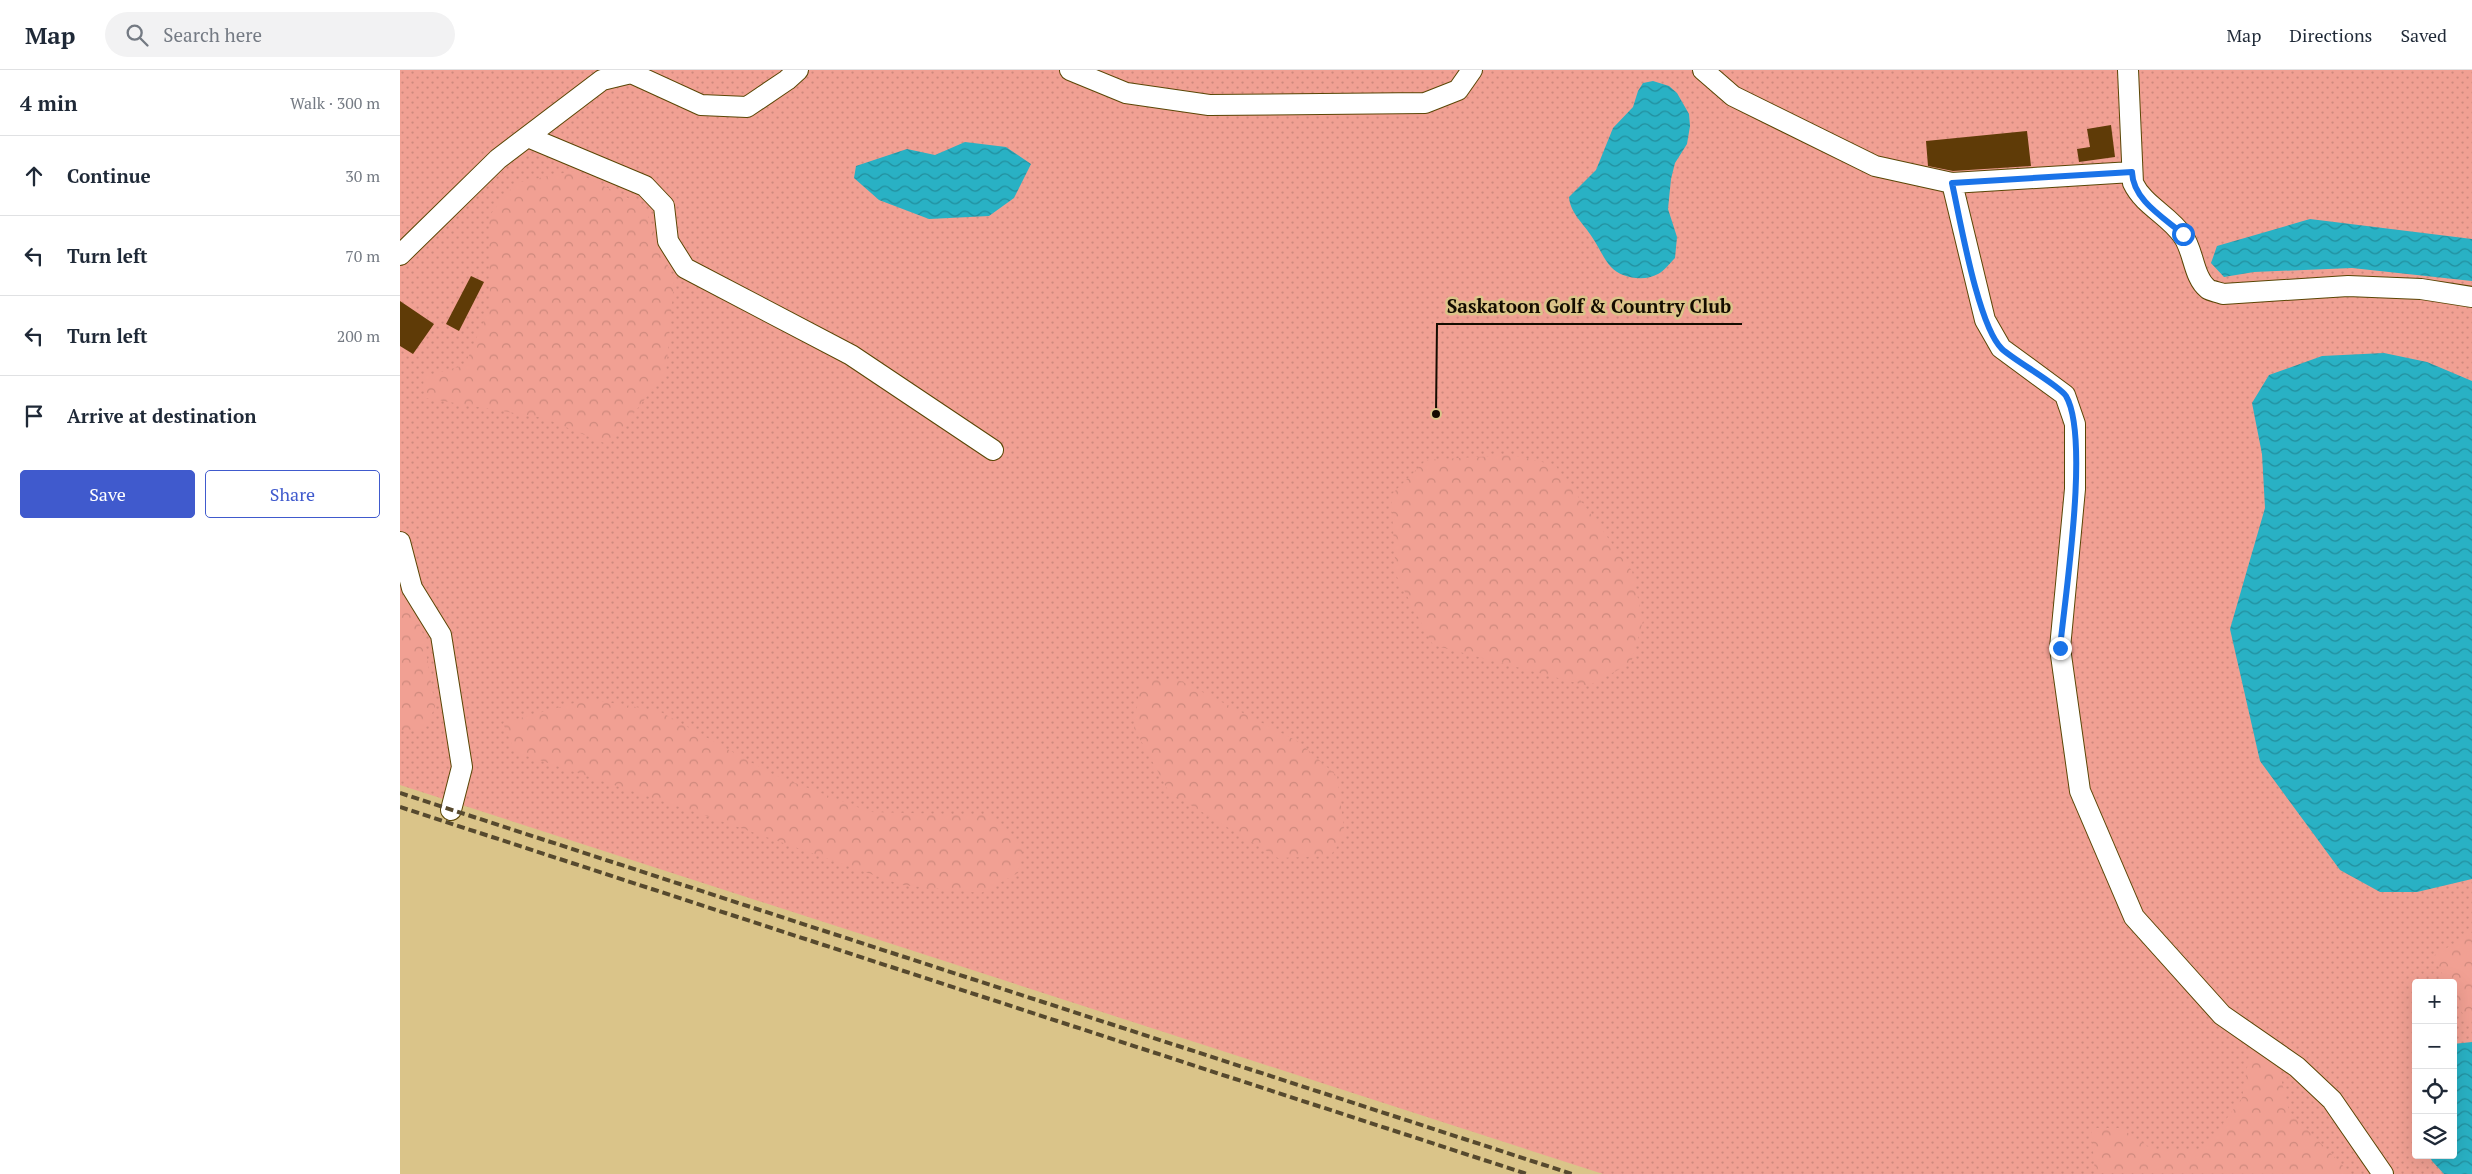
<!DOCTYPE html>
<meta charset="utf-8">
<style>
body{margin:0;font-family:"PT Serif",serif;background:#f2f2f3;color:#1f2937}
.controls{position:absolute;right:15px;bottom:15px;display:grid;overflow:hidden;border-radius:5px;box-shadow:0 5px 20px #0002}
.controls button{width:45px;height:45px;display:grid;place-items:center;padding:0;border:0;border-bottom:1px solid #e0e1e3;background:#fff;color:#1f2937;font:25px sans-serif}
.stop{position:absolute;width:15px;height:15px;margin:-11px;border:4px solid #1a73e8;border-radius:50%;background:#fff}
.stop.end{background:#1a73e8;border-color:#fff;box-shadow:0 1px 5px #0008}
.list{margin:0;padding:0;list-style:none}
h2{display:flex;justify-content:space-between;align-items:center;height:65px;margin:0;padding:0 20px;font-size:21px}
h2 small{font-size:16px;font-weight:400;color:#747a83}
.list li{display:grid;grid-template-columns:32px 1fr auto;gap:15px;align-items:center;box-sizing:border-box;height:80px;padding:0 20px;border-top:1px solid #e0e1e3}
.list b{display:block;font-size:19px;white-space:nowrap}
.list em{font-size:16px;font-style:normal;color:#747a83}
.actions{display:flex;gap:10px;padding:15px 20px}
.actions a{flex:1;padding:11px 0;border:1px solid #405acd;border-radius:5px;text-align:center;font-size:18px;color:#405acd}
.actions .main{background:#405acd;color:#fff}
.icon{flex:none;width:28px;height:28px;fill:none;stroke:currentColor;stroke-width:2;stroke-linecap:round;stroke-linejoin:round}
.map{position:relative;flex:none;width:2072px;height:1104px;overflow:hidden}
header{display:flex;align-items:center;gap:30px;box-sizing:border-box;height:70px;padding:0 25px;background:#fff;border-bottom:1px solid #e0e1e3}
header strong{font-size:24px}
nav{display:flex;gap:28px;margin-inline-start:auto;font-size:18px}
.search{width:350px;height:45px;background:#f2f2f3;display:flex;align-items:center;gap:12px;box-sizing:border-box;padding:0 18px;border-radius:28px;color:#747a83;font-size:19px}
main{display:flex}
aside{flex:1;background:#fff}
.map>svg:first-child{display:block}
.grass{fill:url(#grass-dots);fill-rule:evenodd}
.forest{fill:url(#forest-crowns)}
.water{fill:url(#water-waves)}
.building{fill:#5f3b07}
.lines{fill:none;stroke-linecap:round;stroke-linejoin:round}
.minor-casing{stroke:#5a4605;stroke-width:22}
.minor{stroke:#fff;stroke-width:20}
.rail{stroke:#56492e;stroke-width:4;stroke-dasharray:8 4;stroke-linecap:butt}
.route{stroke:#1a73e8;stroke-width:6}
.leader{fill:none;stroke:#140c00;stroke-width:2}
.callout-dot{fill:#140c00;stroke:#dac489;stroke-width:2}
.callout-label{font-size:19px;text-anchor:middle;font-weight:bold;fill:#140c00;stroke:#dac489;stroke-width:5;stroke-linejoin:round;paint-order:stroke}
</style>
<header>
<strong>Map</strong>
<div class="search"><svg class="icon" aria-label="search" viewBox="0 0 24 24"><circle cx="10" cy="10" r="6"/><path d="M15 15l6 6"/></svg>Search here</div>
<nav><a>Map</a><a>Directions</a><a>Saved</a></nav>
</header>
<main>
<aside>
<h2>4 min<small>Walk · 300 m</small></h2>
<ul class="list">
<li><svg class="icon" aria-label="ahead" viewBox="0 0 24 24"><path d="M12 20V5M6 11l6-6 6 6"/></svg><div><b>Continue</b></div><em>30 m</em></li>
<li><svg class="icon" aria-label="left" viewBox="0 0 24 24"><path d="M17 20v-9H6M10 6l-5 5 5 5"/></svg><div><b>Turn left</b></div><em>70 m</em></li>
<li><svg class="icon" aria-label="left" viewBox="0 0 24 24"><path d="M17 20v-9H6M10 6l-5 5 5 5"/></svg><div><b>Turn left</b></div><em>200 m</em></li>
<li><svg class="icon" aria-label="arrive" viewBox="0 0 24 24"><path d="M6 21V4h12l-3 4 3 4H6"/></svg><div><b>Arrive at destination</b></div></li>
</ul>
<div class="actions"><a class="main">Save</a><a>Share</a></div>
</aside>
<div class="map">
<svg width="2072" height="1104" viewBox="0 0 2072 1104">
<defs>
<pattern id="grass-dots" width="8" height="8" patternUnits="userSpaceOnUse" patternTransform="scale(1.25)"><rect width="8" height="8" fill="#f1a093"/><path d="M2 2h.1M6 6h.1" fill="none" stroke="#ce897d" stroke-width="1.8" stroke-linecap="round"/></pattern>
<pattern id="forest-crowns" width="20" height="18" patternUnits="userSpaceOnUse" patternTransform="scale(1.25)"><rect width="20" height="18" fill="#f1a093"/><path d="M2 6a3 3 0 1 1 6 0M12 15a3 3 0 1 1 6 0" fill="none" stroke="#ce897d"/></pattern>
<pattern id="water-waves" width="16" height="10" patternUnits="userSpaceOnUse" patternTransform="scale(1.25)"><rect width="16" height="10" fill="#29b1c4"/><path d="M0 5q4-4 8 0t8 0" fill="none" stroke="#228e9d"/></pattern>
</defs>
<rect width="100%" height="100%" fill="#dac489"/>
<path class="grass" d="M0,0H2072V1104H1203L0,715ZM2016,913H2053V1085H2016Z"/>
<path class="forest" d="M173,101L244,136L274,211L266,302L209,375L144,348L25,328L23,307L65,295L90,236L89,146L116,113Z
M1112,385L1155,395L1232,501L1243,551L1231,593L1188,616L1033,575L996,505L991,425L1026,390Z
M0,500L23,564L35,637L25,659L0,660Z
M741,609L781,611L899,672L937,706L945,766L930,786L878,788L769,722L734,658Z
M189,629L259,641L372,704L470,742L588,745L623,776L618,803L581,823L502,815L304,745L115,682L103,653Z
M2072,863V950H2066L2053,925V913H2047L2033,886Z
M1851,974L1875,984L1889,1041L1951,1104L1695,1103L1691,1058H1720L1754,1080L1804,1079L1842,1028Z"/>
<path class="water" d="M1253,11L1269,16L1277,23L1289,44L1290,56L1287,74L1275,93L1271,109L1268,139L1277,167L1275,188C1270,193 1264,201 1258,204C1244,212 1221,208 1211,197C1203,188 1199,177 1192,167C1184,154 1170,143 1169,127L1196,100L1213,58L1233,37L1238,21L1243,13Z
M565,72L606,77L631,94L614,128L589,146L529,149L479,130L454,108L456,96L507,79L535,85Z
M1910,149L2072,169V211L1952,198L1854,202L1824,207L1811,193L1817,176Z
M1984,283L2027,292L2072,311V809L2017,822H1980L1940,800L1860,691L1830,559L1865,438L1862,384L1852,333L1869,305L1922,286Z
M2072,972V1104H2044L2032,1091L2029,1085H2053V974Z"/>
<path class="building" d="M1711,55L1715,87L1679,92L1677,79L1690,77L1687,59Z
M1627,61L1631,96L1553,101L1528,96L1526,71Z
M71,206L84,212L59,261L46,254Z
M0,231L34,254L13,284L0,276Z"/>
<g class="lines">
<g class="minor-casing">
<path id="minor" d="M670,0L726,23L809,35L1025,33L1058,20L1072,0
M1303,0L1333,26L1475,96L1552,113L1732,102
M1728,0L1733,113C1744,136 1769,145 1783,166C1794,181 1793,207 1808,219C1811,221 1818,222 1823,224L1948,216L2021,219L2072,227
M128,67L245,116L264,136L268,171L285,198L451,285L593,380
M1552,113L1585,250L1601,278L1665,325L1675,354V419L1660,578L1680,721L1734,847L1822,945L1897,997L1932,1030L1983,1104
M0,185L98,89L202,10L231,3L301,35L347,37L387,10L398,0
M0,472L12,518L41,565L62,697L51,740"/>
</g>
<use href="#minor" class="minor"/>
<path class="rail" d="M0,723L1172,1104
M0,737L1127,1104"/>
</g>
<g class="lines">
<path class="route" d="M1660,578C1665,526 1690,367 1666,326C1659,315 1615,291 1602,279C1578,256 1560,149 1552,113L1732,102C1733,130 1763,147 1783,164"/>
</g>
<path class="leader" d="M1036 344L1037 254H1342"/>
<circle class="callout-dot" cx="1036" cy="344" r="5"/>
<g class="callout-label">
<text x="1189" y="243">Saskatoon Golf &amp; Country Club</text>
</g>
</svg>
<div class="controls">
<button>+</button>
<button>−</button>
<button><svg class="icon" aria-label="locate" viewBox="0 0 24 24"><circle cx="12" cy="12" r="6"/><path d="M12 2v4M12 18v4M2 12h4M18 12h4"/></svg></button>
<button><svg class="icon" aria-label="layers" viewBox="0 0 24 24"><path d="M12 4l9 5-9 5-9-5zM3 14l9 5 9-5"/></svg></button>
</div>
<div class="stop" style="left:1783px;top:164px"></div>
<div class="stop end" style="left:1660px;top:578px"></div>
</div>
</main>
